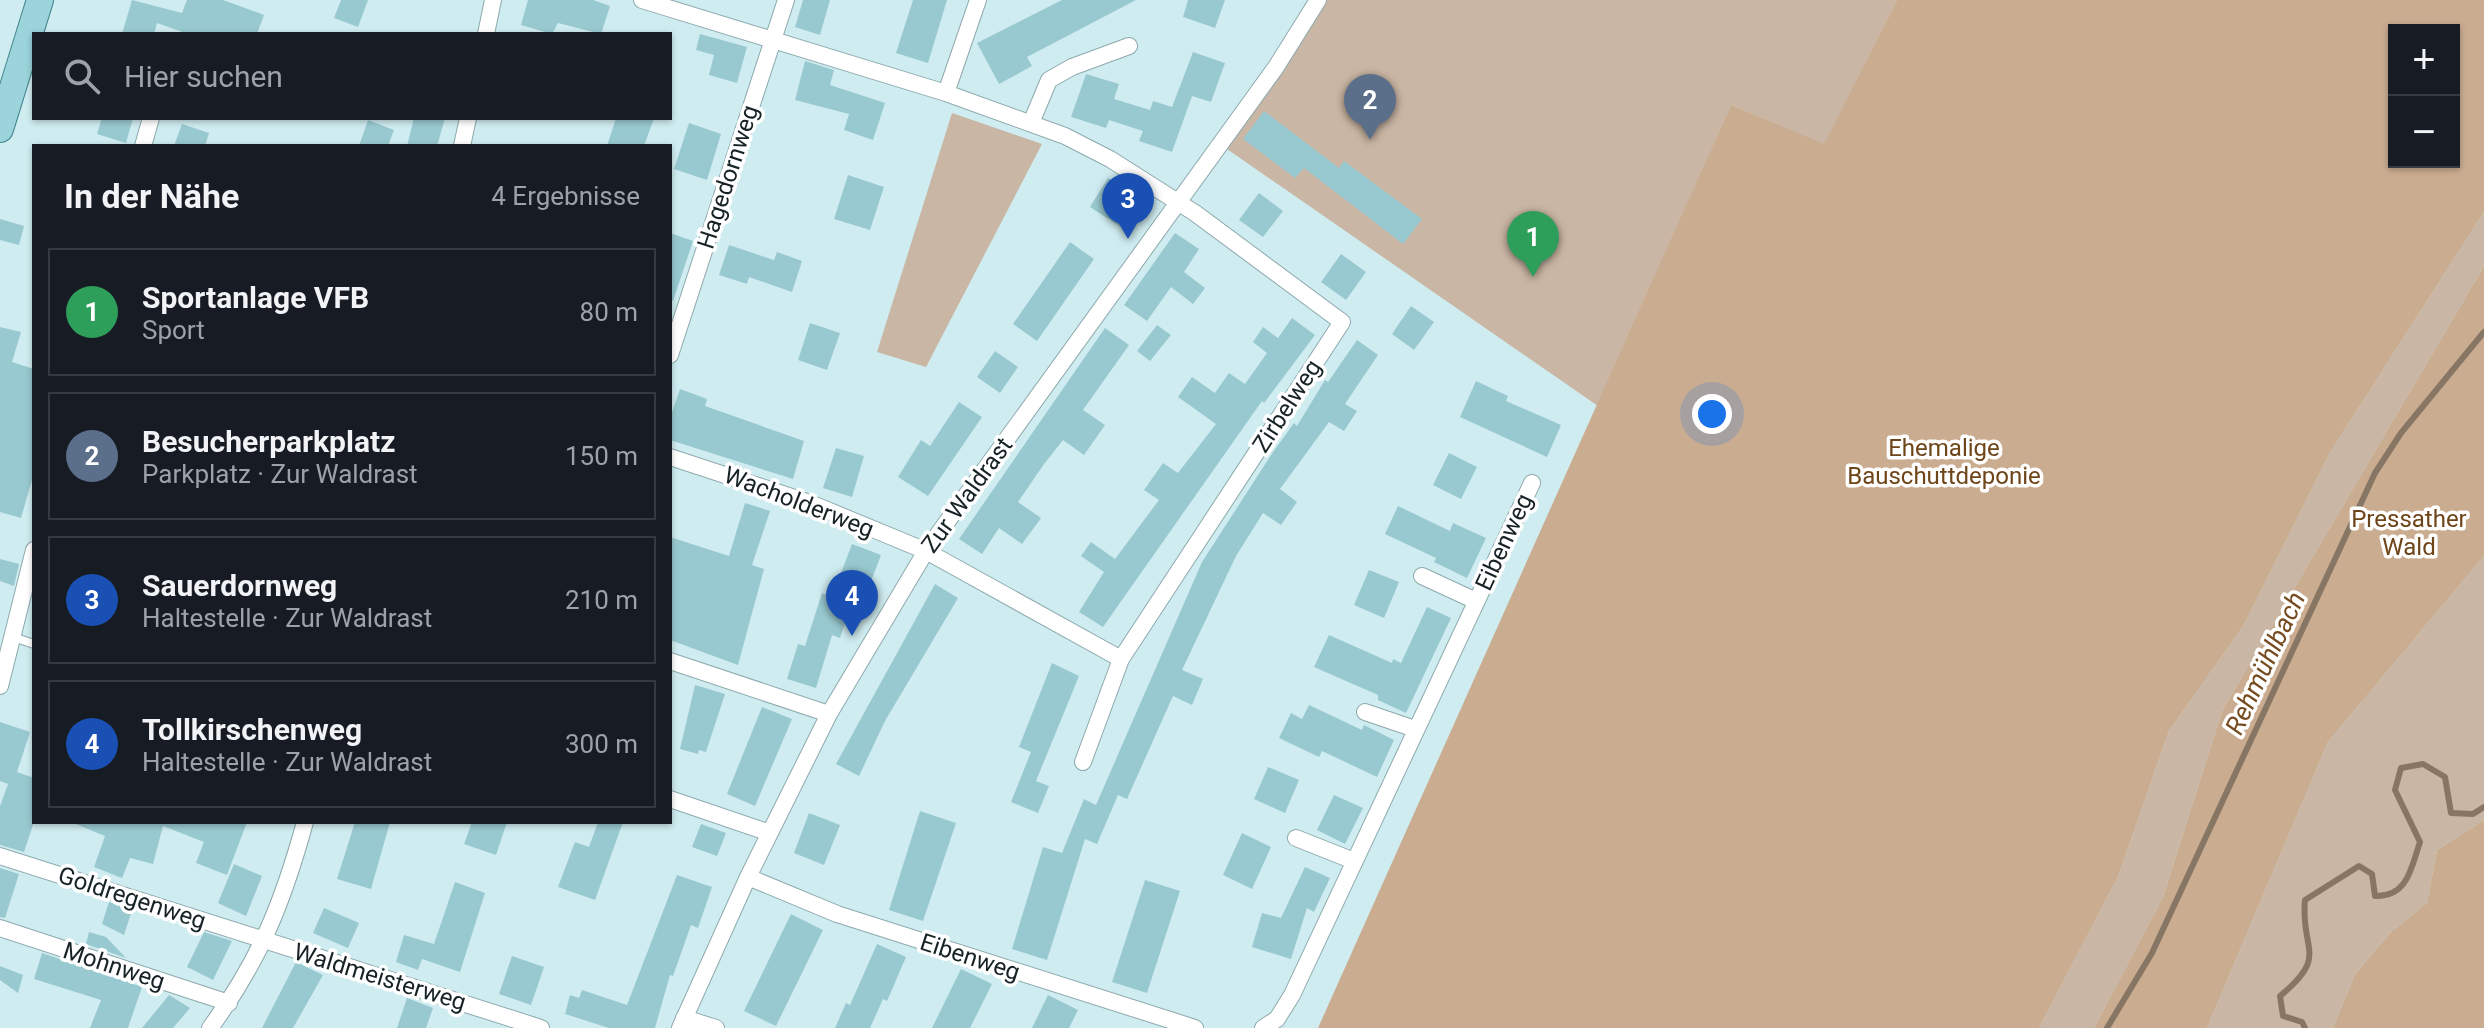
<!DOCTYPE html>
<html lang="de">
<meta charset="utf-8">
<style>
body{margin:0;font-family:Roboto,sans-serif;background:#242831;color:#f1f3f6}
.controls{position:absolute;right:24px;top:24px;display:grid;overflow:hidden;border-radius:0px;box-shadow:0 2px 6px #0004}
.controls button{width:72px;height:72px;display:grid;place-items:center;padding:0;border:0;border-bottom:2px solid #363941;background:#171b24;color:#f1f3f6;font:40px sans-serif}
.you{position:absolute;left:1712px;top:414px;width:28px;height:28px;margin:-20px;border:6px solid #fff;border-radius:50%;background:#1a73e8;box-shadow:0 0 0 12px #1a73e833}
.badge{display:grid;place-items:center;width:52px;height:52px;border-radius:50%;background:#a46929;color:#fff;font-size:26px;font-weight:700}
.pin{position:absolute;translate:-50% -66px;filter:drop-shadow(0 2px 4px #0008)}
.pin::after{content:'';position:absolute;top:42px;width:28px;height:24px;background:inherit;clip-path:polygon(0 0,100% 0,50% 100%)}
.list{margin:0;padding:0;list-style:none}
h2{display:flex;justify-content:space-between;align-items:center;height:104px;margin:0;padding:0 32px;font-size:34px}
h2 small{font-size:26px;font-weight:400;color:#9ea1a6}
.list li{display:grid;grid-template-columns:52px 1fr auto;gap:24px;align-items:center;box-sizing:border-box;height:128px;margin:0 16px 16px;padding:0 16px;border:2px solid #363941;border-radius:0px}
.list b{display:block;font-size:30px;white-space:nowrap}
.list p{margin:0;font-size:26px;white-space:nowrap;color:#9ea1a6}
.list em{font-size:26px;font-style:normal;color:#9ea1a6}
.icon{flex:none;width:44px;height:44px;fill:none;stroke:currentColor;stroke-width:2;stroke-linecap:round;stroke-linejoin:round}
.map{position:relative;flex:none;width:2484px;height:1028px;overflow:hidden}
.search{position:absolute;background:#171b24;box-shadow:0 2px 6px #0004;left:32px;top:32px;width:640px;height:88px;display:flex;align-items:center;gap:20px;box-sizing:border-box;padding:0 28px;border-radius:0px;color:#9ea1a6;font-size:30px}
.panel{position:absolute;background:#171b24;box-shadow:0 2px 6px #0004;left:32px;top:144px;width:640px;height:680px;border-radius:0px}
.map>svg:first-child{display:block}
.green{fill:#cab6a4}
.forest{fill:#caac90;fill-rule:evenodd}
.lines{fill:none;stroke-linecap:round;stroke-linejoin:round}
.stream{stroke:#887664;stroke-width:6}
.building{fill:#99c9d0}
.lane-casing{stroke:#8da9ad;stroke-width:10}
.street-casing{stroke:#8da9ad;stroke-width:18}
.primary-casing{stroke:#42838b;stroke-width:28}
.lane{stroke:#fff;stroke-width:8}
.street{stroke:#fff;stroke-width:16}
.primary{stroke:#9bd4db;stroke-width:26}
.labels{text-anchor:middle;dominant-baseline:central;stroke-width:7;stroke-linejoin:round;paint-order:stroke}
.street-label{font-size:24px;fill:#172224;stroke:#fff}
.park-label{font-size:24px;fill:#6e4518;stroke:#fff}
.water-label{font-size:26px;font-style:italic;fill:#754b1f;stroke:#fff}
</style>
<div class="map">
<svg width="2484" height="1028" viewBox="0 0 2484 1028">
<rect width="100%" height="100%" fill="#cfecf0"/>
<path class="green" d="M1326,0H1897L1824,145L1731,105L1598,406L1224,147Z
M952,113L1042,144L926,367L877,352Z
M2484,212V266L2222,711L2163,897L2094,1028H2039L2118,877L2169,731L2244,625L2331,451Z
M2484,556V820L2437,850L2427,903L2391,932L2355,974L2333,1028H2207L2328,742Z"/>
<path class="forest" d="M1897,0H2484V212L2331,451L2244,625L2169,731L2118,877L2039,1028H1318L1731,105L1824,144ZM2394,30H2454V162H2394Z
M2484,266V556L2328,742L2207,1028H2094L2163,897L2222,711Z
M2484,820V1028H2333L2355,974L2391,932L2427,903L2437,850Z"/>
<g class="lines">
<path class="stream" d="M2107,1028L2152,953L2375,473L2401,433L2484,332
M2305,1028L2302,1022L2283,1016L2280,996C2330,955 2300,951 2305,900L2359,866L2372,874L2375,896C2408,897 2411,868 2420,842L2395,790L2401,768L2423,764L2445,777L2451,813L2473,814L2484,807"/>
</g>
<path class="building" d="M132,0L182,13L187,0H223L264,15L257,34H188L157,23L154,34H122Z
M341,0H368L358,27L334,18Z
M528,0H593L610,6L601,34L558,23L552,34L521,25Z
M803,0H830L820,35L795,27Z
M913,0H947L928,63L896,53Z
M1062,0H1136L1027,57L1032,66L999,84L977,43Z
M1188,0H1225L1215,28L1183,17Z
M700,34L747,47L737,83L709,75L714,55L696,50Z
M1193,52L1225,63L1211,102L1192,96L1172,152L1139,141L1143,131L1109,120L1106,128L1071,117L1086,74L1119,84L1114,99L1150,110L1153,101L1172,107Z
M805,61L834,70L830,85L885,103L873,140L844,130L849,114L795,100Z
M1264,111L1339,168L1344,161L1422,219L1403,244L1304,168L1295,178L1243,139Z
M102,118H133L126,143L97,134Z
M414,118H445L437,146H407Z
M616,118H654L644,146H607Z
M368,120L394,130L388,146H359Z
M689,123L721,134L707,180L674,169Z
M182,124L209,133L205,146H174Z
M848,175L884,187L870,230L834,219Z
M1108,178L1139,198L1121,227L1090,207Z
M1259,193L1283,211L1263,237L1239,220Z
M0,219L24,226L19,245L0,240Z
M670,233L693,241L673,301L670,300Z
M1175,233L1199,249L1184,272L1205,288L1193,304L1171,287L1147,321L1124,305Z
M1070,242L1094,259L1037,341L1013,324Z
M729,245L774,260L777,252L802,261L792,292L749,277L747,284L719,275Z
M1341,254L1366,272L1346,300L1321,282Z
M1411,306L1434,322L1414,350L1392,334Z
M1292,318L1315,335L1264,403L1262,401L1103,627L1079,612L1104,572L1081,556L1091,542L1115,559L1159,500L1144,490L1163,463L1178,473L1216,424L1178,397L1192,377L1215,393L1229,373L1245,384L1267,353L1253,342L1263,327L1278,338Z
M810,323L840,333L827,370L798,360Z
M1157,325L1171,335L1150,361L1137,351Z
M0,327L21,332L12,362L34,369V473L21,518L0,512Z
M1105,328L1129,345L1083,410L1105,425L1084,455L1063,440L1044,464L1018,502L1041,518L1022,544L999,528L982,554L959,539Z
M1357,340L1378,355L1345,404L1357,411L1344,431L1329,422L1280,489L1297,502L1281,525L1263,513L1236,556L1182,670L1203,679L1192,705L1173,696L1127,799L1118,795L1097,844L1085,839L1047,960L1012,949L1043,847L1062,853L1084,799L1096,805L1202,562L1273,452L1294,423L1297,426L1325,380L1328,382Z
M995,351L1018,367L1000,393L977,377Z
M1476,381L1508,396L1506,401L1561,425L1547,457L1460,417Z
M680,389L707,399L705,406L804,441L793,479L670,440V418Z
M959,402L982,417L928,496L898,477L921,440L930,446Z
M836,448L864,456L852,497L823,488Z
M1449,453L1477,467L1461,499L1433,485Z
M745,503L770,511L752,565L764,569L738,665L670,640V537L729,556Z
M1398,506L1450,531L1453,523L1486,538L1467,578L1434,562L1436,558L1385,534Z
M852,544L881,555L868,589L857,585L840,638L832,635L816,688L787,679L798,644L805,646L822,593L832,597Z
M0,559L19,564L14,586L0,581Z
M1369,570L1399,582L1384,618L1354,605Z
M935,584L958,598L885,721L859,776L836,764Z
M1427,607L1451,618L1406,713L1378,700V695L1314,667L1329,635L1392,663L1393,659L1401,663Z
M1052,663L1079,676L1036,781L1049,786L1038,813L1011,802L1031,752L1019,747Z
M695,685L725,694L706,752L699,750L698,754L680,749Z
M1309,705L1362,730L1364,725L1394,740L1377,777L1322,751L1319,757L1279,738L1291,713L1302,719Z
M762,707L792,719L755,806L727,794Z
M0,722L30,732L17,772L34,778V822L24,852L0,845V806L8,784L0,781Z
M1268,767L1299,780L1285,813L1254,799Z
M1334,795L1363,808L1345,844L1317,830Z
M920,811L956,823L923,921L889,910Z
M809,813L840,825L824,865L794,853Z
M71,822H247L227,875L196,863L204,842L163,826L153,864L130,858L122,878L94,867L105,836Z
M355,822H390L371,889L337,879Z
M472,822H507L496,855L464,844Z
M598,822H623L595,900L558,887L575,842L589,847Z
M701,824L726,833L717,856L692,847Z
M1242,833L1271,847L1252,889L1223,875Z
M234,864L262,876L246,916L218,903Z
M1305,867L1330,878L1314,912L1307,908L1291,959L1252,947L1262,913L1281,918Z
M0,868L19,874L5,918L0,917Z
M677,875L712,887L698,928L691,925L673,976L670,975L655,1028H609L565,1014L570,995L579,998L582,990L627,1005Z
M1145,880L1180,891L1147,993L1112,982Z
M455,882L485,893L460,972L422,959L418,970L396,962L404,935L434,944Z
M109,902L132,910L124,935L102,924Z
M324,908L359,923L348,948L313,933Z
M791,914L823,930L776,1026L744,1011Z
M89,932L106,937L126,958L86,944Z
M204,932L232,941L213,980L187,967Z
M877,944L906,957L887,1001L883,999L870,1028H835L846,1003L850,1005Z
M42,953L142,987L128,1028H90L101,1000L34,979Z
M512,956L544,967L531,1005L499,994Z
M296,962L323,975L293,1028H262Z
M0,966L23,975L18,993L0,980Z
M961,969L992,984L970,1028H932Z
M169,995L190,1008L173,1028H142Z
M1048,995L1078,1010L1069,1028H1032Z
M407,998L433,1008L426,1028H397Z"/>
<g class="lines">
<g class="lane-casing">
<path id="lane" d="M13,637L34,644"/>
</g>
<g class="street-casing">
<path id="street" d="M642,0L946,93L1065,136L1110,159L1195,213L1342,322L1121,659L926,551L810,503L670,457
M486,34L493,0
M946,93L978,0
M1031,123L1049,80L1072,67L1129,46
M143,146L151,118
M462,146L468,118
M670,355L786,0
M1422,576L1476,601
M670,661L829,714
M0,686L34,550
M1365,712L1415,729
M1083,762L1121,659
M670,799L770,833
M1296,838L1354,861
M0,856L541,1028
M748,877L837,914L1195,1028
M0,928L229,1003
M684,1018L716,1028
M210,1028C260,960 283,902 305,822
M680,1028L748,877L829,714L926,551L1276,67L1318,0
M1263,1028L1277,1019L1292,995L1532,483"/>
</g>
<g class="primary-casing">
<path id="primary" d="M0,129L40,0"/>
</g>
<use href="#lane" class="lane"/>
<use href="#street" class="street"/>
<use href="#primary" class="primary"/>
</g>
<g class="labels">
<g class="street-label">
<text transform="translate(728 177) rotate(-72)">Hagedornweg</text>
<text transform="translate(1287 406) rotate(-57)">Zirbelweg</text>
<text transform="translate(967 495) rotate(-54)">Zur Waldrast</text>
<text transform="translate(799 502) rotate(21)">Wacholderweg</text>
<text transform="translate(1504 542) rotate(-65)">Eibenweg</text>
<text transform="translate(132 898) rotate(18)">Goldregenweg</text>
<text transform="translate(970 957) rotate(18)">Eibenweg</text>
<text transform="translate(114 966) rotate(18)">Mohnweg</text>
<text transform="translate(380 977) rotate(17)">Waldmeisterweg</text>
</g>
<g class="park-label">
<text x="1944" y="448">Ehemalige<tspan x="1944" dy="28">Bauschuttdeponie</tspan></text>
<text x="2409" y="519">Pressather<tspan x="2409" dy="28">Wald</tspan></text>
</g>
<g class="water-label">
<text transform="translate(2265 663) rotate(-65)">Rehmühlbach</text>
</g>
</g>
</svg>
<div class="controls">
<button>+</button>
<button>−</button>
</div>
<div class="you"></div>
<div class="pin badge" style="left:1533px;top:277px;background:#2e9e5b">1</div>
<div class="pin badge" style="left:1370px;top:140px;background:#5c6f8a">2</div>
<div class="pin badge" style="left:1128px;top:239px;background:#1a4fb4">3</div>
<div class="pin badge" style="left:852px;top:636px;background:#1a4fb4">4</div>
<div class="search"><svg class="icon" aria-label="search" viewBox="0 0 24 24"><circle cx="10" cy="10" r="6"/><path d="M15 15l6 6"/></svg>Hier suchen</div>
<section class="panel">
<h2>In der Nähe<small>4 Ergebnisse</small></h2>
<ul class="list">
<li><span class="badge" style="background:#2e9e5b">1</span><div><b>Sportanlage VFB</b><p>Sport</p></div><em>80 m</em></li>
<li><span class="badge" style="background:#5c6f8a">2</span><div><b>Besucherparkplatz</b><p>Parkplatz · Zur Waldrast</p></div><em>150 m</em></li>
<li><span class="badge" style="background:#1a4fb4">3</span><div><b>Sauerdornweg</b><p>Haltestelle · Zur Waldrast</p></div><em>210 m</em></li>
<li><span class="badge" style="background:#1a4fb4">4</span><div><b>Tollkirschenweg</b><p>Haltestelle · Zur Waldrast</p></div><em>300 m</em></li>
</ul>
</section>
</div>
